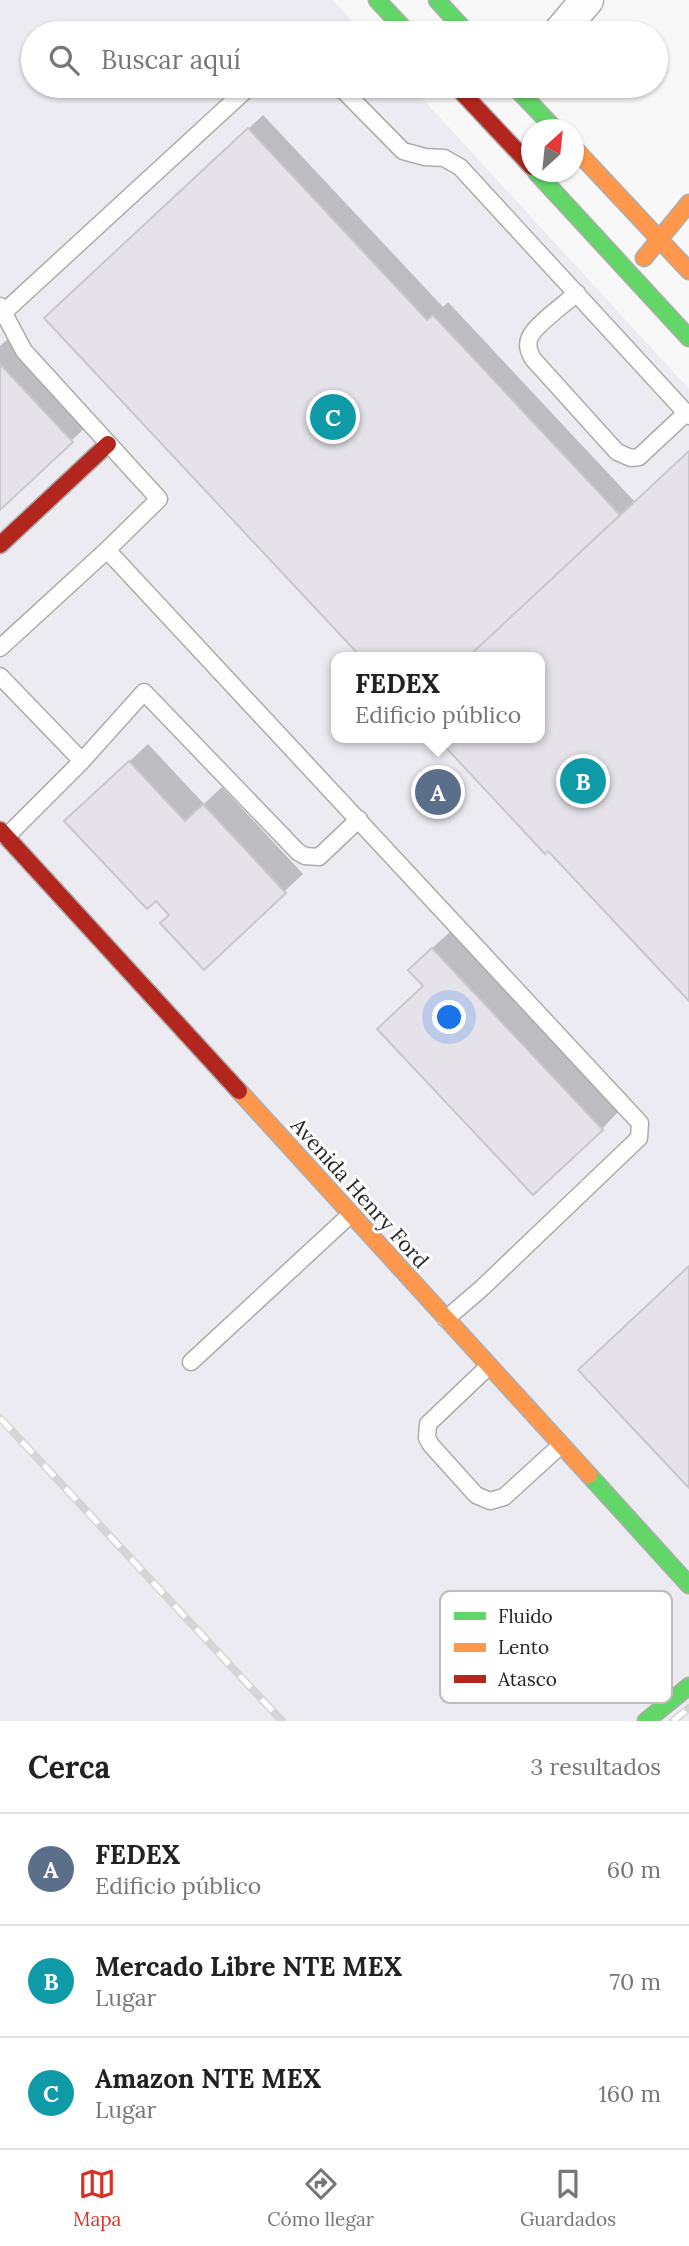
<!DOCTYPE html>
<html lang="es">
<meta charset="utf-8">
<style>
body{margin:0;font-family:Lora,serif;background:#f2f2f2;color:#222}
.compass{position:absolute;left:521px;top:119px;width:63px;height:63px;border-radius:50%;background:#fff;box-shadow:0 2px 5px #0004;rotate:27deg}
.you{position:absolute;left:450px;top:1018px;width:24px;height:24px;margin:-18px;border:5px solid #fff;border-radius:50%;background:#1a73e8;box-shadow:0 0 0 10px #1a73e833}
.badge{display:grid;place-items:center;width:46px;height:46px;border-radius:50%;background:#d93025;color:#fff;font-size:23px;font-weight:700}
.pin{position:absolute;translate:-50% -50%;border:4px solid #fff;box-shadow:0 2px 7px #0006}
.popup{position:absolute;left:331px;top:652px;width:214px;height:91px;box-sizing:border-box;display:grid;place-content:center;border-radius:14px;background:#fff;filter:drop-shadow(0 2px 5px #0005);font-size:23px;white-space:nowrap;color:#767676}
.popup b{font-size:26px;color:#222}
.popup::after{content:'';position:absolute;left:50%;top:100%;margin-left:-14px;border:14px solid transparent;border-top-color:#fff}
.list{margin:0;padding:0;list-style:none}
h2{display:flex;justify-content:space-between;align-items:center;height:91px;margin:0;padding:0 28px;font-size:30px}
h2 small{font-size:23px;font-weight:400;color:#767676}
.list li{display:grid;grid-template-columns:46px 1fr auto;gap:21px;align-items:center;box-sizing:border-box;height:112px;padding:0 28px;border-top:2px solid #e0e0e0}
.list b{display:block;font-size:26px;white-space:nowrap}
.list p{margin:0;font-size:23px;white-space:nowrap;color:#767676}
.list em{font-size:23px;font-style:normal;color:#767676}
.icon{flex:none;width:38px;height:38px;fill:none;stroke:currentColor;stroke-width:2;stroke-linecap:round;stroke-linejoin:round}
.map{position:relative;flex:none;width:689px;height:1721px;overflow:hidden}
.search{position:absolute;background:#fff;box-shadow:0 2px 5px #0004;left:21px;right:21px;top:21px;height:77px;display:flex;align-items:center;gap:18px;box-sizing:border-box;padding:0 24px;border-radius:38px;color:#767676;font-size:26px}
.sheet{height:427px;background:#fff}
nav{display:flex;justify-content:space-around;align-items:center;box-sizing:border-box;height:98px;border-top:2px solid #e0e0e0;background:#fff;font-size:19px;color:#767676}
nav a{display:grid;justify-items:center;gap:4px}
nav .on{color:#d93025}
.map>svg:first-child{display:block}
.built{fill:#edebf2;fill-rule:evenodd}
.shadow{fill:#0003}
.building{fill:#e5e2ea;stroke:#c8c8c9;stroke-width:2}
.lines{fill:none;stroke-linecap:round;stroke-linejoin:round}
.lane-casing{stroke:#acacad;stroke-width:19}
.street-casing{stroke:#acacad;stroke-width:35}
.fast-casing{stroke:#acacad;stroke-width:19}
.slow-casing{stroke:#acacad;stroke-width:19}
.jam-casing{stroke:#acacad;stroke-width:19}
.lane{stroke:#fefefe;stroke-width:16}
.street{stroke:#fefefe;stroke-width:32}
.fast{stroke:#63d668;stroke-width:16}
.slow{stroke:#ff974d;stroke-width:16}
.jam{stroke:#b3261e;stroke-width:16}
.rail-casing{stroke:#d5d5d5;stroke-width:8}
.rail{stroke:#fff;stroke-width:5;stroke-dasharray:16;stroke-linecap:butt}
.labels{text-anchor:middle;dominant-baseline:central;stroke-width:6;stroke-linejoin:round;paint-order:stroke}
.street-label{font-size:21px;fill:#242425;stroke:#fff}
.key{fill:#fff;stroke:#bdbdbe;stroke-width:2}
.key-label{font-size:19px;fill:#242425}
</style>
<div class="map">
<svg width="689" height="1721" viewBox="0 0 689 1721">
<rect width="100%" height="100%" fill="#f8f8f9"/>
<path class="built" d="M0,0H333L363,33H33V86H411L689,389V1721H0ZM336,657H540V738H336Z"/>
<path class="shadow" d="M263,115L443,307L448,302L635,502L689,453V999L548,848L545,851L439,738H540V657H364L46,318Z
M10,337L90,423L0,508V346Z
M148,744L204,804L222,787L303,874L204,967L171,915L156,898L85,803Z
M451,931L619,1111L602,1129L425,985L428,952Z"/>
<path class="building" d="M248,128L427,320L433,315L620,515L468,657H361L44,318Z
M0,364L73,442L0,510Z
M689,451V1001L548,851L545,854L437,738H540V657H468Z
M129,761L185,821L203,804L286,893L204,970L160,923L169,915L156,901L147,909L64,821Z
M432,948L603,1130L533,1195L377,1029L423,986L408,970Z
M689,1266V1488L578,1370Z"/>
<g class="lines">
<g class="lane-casing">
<path id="lane" d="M339,86L403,151L425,157L444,158L460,167L689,416
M577,293C566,303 535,325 530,337C526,345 529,352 533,359L617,452L631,458L639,457L686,413H689
M0,306L24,351L159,499L107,550L640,1123L639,1138L482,1288L446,1319
M3,313L250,86
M0,648L107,550
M0,676L82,761
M6,837L82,761L144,692L298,852L305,856L319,857L359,819
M191,1362L351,1214
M489,1366L428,1424L427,1438L431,1445L476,1495L490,1501L504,1497L561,1445"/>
</g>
<g class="street-casing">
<path id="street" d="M559,33L587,0"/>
</g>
<g class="fast-casing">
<path id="fast" d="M377,0L408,33
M437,0L467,33
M514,86L556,130
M536,172L689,338
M589,1475L689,1585
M646,1721L689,1686"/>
</g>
<g class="slow-casing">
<path id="slow" d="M574,148L689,271
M644,258L689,203
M239,1091L589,1475"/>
</g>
<g class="jam-casing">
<path id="jam" d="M456,86L532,167
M0,545L108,444
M0,830L239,1091"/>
</g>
<use href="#lane" class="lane"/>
<use href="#street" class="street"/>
<use href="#fast" class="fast"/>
<use href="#slow" class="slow"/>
<use href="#jam" class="jam"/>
<g class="rail-casing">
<path id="rail" d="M0,1418L282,1721
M673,1721L689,1708"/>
</g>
<use href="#rail" class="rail"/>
</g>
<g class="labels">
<g class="street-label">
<text transform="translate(360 1193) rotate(48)">Avenida Henry Ford</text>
</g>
</g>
<rect x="440" y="1591" width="232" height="112" rx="10" class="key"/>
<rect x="454" y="1612" width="32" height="8" fill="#63d668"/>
<rect x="454" y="1643" width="32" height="9" fill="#ff974d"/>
<rect x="454" y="1675" width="32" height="8" fill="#b3261e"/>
<g class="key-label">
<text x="498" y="1623">Fluido</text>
<text x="498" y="1654">Lento</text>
<text x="498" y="1686">Atasco</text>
</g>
</svg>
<svg class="compass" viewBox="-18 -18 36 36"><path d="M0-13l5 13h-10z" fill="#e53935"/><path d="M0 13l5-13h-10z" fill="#767676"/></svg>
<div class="you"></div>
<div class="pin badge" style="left:438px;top:792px;background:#5c6f8a">A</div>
<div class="popup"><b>FEDEX</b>Edificio público</div>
<div class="pin badge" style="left:583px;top:781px;background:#0f9aa8">B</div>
<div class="pin badge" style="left:333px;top:417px;background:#0f9aa8">C</div>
<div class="search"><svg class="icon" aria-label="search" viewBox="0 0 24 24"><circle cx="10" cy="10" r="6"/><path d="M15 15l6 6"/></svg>Buscar aquí</div>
</div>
<section class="sheet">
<h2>Cerca<small>3 resultados</small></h2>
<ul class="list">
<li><span class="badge" style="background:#5c6f8a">A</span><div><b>FEDEX</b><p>Edificio público</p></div><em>60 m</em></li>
<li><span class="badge" style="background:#0f9aa8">B</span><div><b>Mercado Libre NTE MEX</b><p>Lugar</p></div><em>70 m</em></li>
<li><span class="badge" style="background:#0f9aa8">C</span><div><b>Amazon NTE MEX</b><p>Lugar</p></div><em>160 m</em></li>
</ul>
</section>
<nav>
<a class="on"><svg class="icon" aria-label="map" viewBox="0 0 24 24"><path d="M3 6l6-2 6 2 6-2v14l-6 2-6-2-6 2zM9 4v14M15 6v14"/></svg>Mapa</a>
<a><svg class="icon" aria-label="directions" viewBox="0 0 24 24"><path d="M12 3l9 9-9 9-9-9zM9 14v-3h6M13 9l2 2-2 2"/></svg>Cómo llegar</a>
<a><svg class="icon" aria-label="saved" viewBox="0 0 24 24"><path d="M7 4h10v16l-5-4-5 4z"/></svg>Guardados</a>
</nav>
